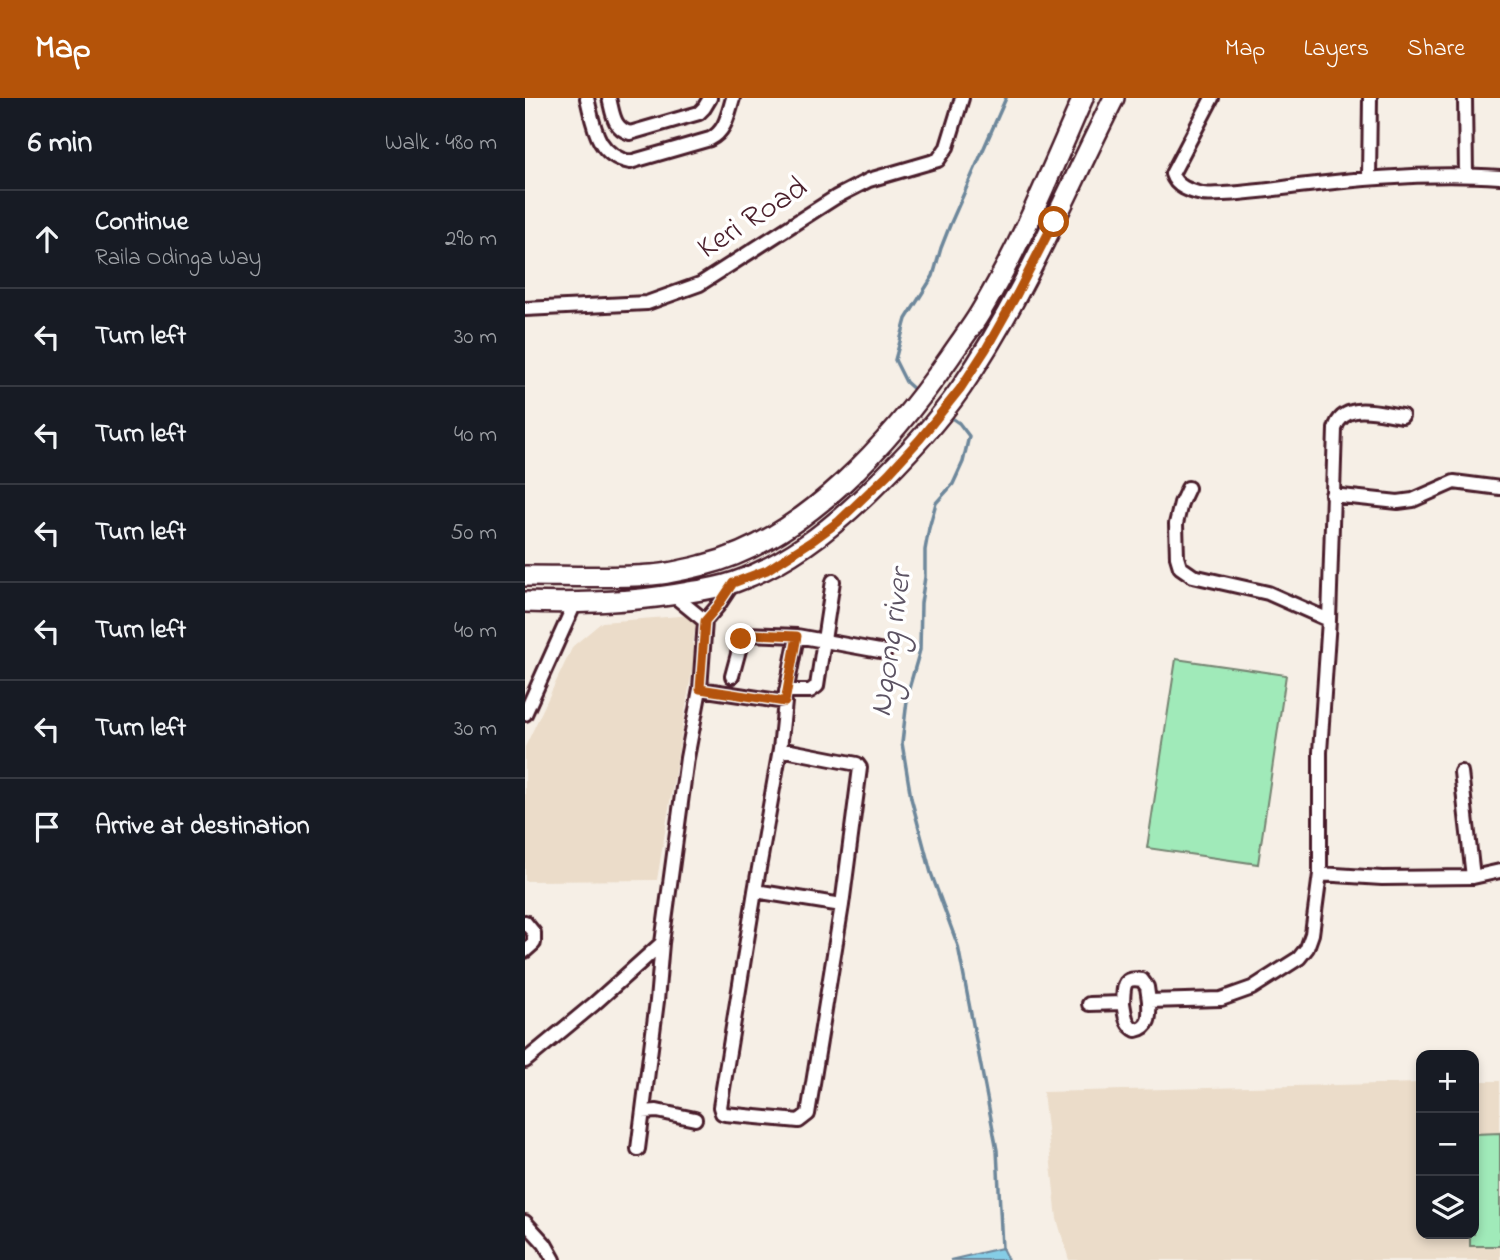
<!DOCTYPE html>
<meta charset="utf-8">
<style>
body{margin:0;font-family:"Indie Flower",sans-serif;background:#20242c;color:#f1f3f6}
.controls{position:absolute;right:21px;bottom:21px;display:grid;overflow:hidden;border-radius:14px;box-shadow:0 4px 10px #0003}
.controls button{width:63px;height:63px;display:grid;place-items:center;padding:0;border:0;border-bottom:2px solid #363941;background:#171b24;color:#f1f3f6;font:35px sans-serif}
.stop{position:absolute;width:21px;height:21px;margin:-16px;border:5px solid #b45309;border-radius:50%;background:#fff}
.stop.end{background:#b45309;border-color:#fff;box-shadow:0 2px 7px #0008}
.list{margin:0;padding:0;list-style:none}
h2{display:flex;justify-content:space-between;align-items:center;height:91px;margin:0;padding:0 28px;font-size:30px}
h2 small{font-size:23px;font-weight:400;color:#9ea1a6}
.list li{display:grid;grid-template-columns:46px 1fr auto;gap:21px;align-items:center;box-sizing:border-box;height:98px;padding:0 28px;border-top:2px solid #363941}
.list b{display:block;font-size:26px;white-space:nowrap}
.list p{margin:0;font-size:23px;white-space:nowrap;color:#9ea1a6}
.list em{font-size:23px;font-style:normal;color:#9ea1a6}
.icon{flex:none;width:38px;height:38px;fill:none;stroke:currentColor;stroke-width:2;stroke-linecap:round;stroke-linejoin:round}
.map{position:relative;flex:none;width:975px;height:1162px;overflow:hidden}
header{display:flex;align-items:center;gap:42px;box-sizing:border-box;height:98px;padding:0 35px;background:#b45309;color:#fff}
header strong{font-size:33px}
nav{display:flex;gap:38px;margin-inline-start:auto;font-size:24px}
main{display:flex}
aside{flex:1;background:#171b24}
.map>svg:first-child{display:block}
.built{fill:#ebdcc9}
.green{fill:#a0eab9;stroke:#758472;stroke-width:2}
.water{fill:#85cde6;stroke:#6d879b;stroke-width:2}
.lines{fill:none;stroke-linecap:round;stroke-linejoin:round}
.stream{stroke:#6d879b;stroke-width:3.5}
.minor-casing{stroke:#4a1f2b;stroke-width:18}
.secondary-casing{stroke:#4a1f2b;stroke-width:24}
.minor{stroke:#fff;stroke-width:12}
.secondary{stroke:#fff;stroke-width:19}
.route{stroke:#b45309;stroke-width:9}
.labels{text-anchor:middle;dominant-baseline:central;stroke-width:7;stroke-linejoin:round;paint-order:stroke}
.street-label{font-size:32px;fill:#4a1f2b;stroke:#fff}
.water-label{font-size:33px;font-style:italic;fill:#5c5363;stroke:#fff}
</style>
<header>
<strong>Map</strong>
<nav><a>Map</a><a>Layers</a><a>Share</a></nav>
</header>
<main>
<aside>
<h2>6 min<small>Walk · 480 m</small></h2>
<ul class="list">
<li><svg class="icon" aria-label="ahead" viewBox="0 0 24 24"><path d="M12 20V5M6 11l6-6 6 6"/></svg><div><b>Continue</b><p>Raila Odinga Way</p></div><em>290 m</em></li>
<li><svg class="icon" aria-label="left" viewBox="0 0 24 24"><path d="M17 20v-9H6M10 6l-5 5 5 5"/></svg><div><b>Turn left</b></div><em>30 m</em></li>
<li><svg class="icon" aria-label="left" viewBox="0 0 24 24"><path d="M17 20v-9H6M10 6l-5 5 5 5"/></svg><div><b>Turn left</b></div><em>40 m</em></li>
<li><svg class="icon" aria-label="left" viewBox="0 0 24 24"><path d="M17 20v-9H6M10 6l-5 5 5 5"/></svg><div><b>Turn left</b></div><em>50 m</em></li>
<li><svg class="icon" aria-label="left" viewBox="0 0 24 24"><path d="M17 20v-9H6M10 6l-5 5 5 5"/></svg><div><b>Turn left</b></div><em>40 m</em></li>
<li><svg class="icon" aria-label="left" viewBox="0 0 24 24"><path d="M17 20v-9H6M10 6l-5 5 5 5"/></svg><div><b>Turn left</b></div><em>30 m</em></li>
<li><svg class="icon" aria-label="arrive" viewBox="0 0 24 24"><path d="M6 21V4h12l-3 4 3 4H6"/></svg><div><b>Arrive at destination</b></div></li>
</ul>
</aside>
<div class="map">
<svg width="975" height="1162" viewBox="0 0 975 1162">
<rect width="100%" height="100%" fill="#f6efe6"/>
<filter id="ink" filterUnits="userSpaceOnUse"><feTurbulence type="fractalNoise" baseFrequency=".0143" numOctaves="2"/><feDisplacementMap in="SourceGraphic" scale="14" xChannelSelector="R" yChannelSelector="G"/><feConvolveMatrix kernelMatrix="1 2 1 2 8 2 1 2 1" color-interpolation-filters="sRGB"/></filter>
<g filter="url(#ink)">
<path class="built" d="M168,517L171,526L168,545L171,548L132,782L0,783V649L48,548L77,524Z
M949,983H975V1162H544L532,1121L518,994L896,985V1136H949Z"/>
<path class="green" d="M651,561L761,577L733,766L622,750Z
M975,1035V1148H945V1136H949V1036Z"/>
<path class="water" d="M477,1150L483,1162H425Z"/>
<g class="lines">
<path class="stream" d="M392,294L381,284L370,262L381,221L408,178L416,150L425,127L481,0
M424,318L434,325L444,338L438,364L428,386L411,405L404,430L400,452V479L396,505L395,552L383,594L377,645L386,700L406,775L433,848L472,1052L477,1150"/>
<g class="minor-casing">
<path id="minor" d="M62,0C69,28 71,57 105,64L185,41C201,33 203,16 208,0
M84,0C88,15 88,30 105,35L174,15L179,10L185,0
M687,0L647,76C651,89 665,93 677,96C683,97 691,96 698,96C726,95 755,90 783,87C847,79 911,74 975,79
M940,0L941,77
M844,80L845,0
M0,211L122,205L175,186L311,99L344,82L413,62L422,49L437,0
M877,318C855,315 818,302 810,331L804,522L795,654V776L857,780L948,779L975,773
M663,390L656,405L651,426L652,459L655,469L668,478L743,495L804,522
M807,397L873,404L888,402L929,384L975,390
M148,497L180,523
M207,578L217,541L221,536L272,538L360,554
M175,591L260,604L255,651L230,793L195,1009L197,1015L200,1016L274,1023L283,1016L317,807L230,793
M261,593H285L292,588L308,483
M260,600L272,538
M0,616L50,505
M255,651L332,666L335,670L317,807
M936,674L948,779
M0,824L9,835V845L0,853
M598,905C599,889 597,878 617,882L622,889L624,903
M564,906L598,905C600,916 600,927 611,932C627,929 624,915 624,903L696,901L727,890L774,860L782,850L787,836L795,776
M0,963L69,906L137,845
M118,1014L132,1013L170,1021
M113,1051L132,903L137,845L162,660L175,591L180,523L192,509L208,485
M0,1124L20,1146L29,1162"/>
</g>
<g class="secondary-casing">
<path id="secondary" d="M0,478C42,478 85,480 127,477C144,476 163,471 179,467C280,442 368,341 425,259C435,244 446,230 455,215C496,147 526,73 558,0
M0,504C55,506 110,504 164,494C179,492 195,489 210,484C261,466 302,434 341,397C375,364 409,329 436,290C498,200 540,97 589,0"/>
</g>
<use href="#minor" class="minor"/>
<use href="#secondary" class="secondary"/>
</g>
</g>
<g class="lines" filter="url(#ink)">
<path class="route" d="M216,541L221,536H227L272,538L260,604L175,591L180,523L192,509L208,485L242,472L287,443L313,424L363,376L395,341L435,291L461,251L492,196L529,124"/>
</g>
<g class="labels">
<g class="street-label">
<text transform="translate(228 121) rotate(-33)">Keri Road</text>
</g>
<g class="water-label">
<text transform="translate(367 545) rotate(-82)">Ngong river</text>
</g>
</g>
</svg>
<div class="controls">
<button>+</button>
<button>−</button>
<button><svg class="icon" aria-label="layers" viewBox="0 0 24 24"><path d="M12 4l9 5-9 5-9-5zM3 14l9 5 9-5"/></svg></button>
</div>
<div class="stop" style="left:529px;top:124px"></div>
<div class="stop end" style="left:216px;top:541px"></div>
</div>
</main>
